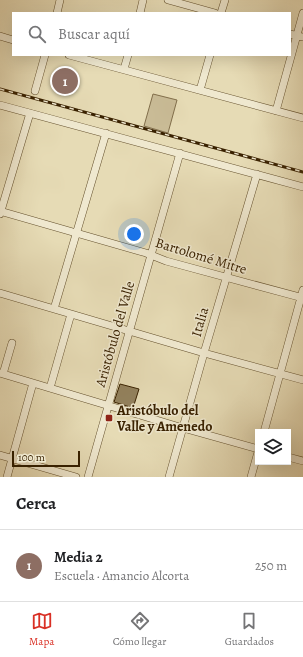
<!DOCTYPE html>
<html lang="es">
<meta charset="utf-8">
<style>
body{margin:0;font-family:Alegreya,serif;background:#f6f6f6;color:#202124}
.controls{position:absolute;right:12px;bottom:12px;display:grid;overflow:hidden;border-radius:0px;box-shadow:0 4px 16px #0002}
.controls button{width:36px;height:36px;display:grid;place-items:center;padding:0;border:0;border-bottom:1px solid #e0e0e0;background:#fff;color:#202124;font:20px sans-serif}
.scale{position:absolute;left:12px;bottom:10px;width:68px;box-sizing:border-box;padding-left:4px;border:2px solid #392100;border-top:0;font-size:11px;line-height:14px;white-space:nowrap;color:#392100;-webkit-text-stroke:3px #efe8cf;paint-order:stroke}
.you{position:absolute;left:134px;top:234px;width:14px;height:14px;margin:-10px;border:3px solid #fff;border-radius:50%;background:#1a73e8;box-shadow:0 0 0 6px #1a73e833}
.badge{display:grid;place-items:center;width:26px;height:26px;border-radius:50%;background:#d93025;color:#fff;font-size:13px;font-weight:700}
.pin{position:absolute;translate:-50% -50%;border:2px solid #fff;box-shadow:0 1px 4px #0006}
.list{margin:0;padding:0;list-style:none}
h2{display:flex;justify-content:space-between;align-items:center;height:52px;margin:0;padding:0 16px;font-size:17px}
h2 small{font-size:13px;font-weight:400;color:#757577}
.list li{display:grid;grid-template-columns:26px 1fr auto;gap:12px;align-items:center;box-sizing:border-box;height:72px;padding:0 16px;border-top:1px solid #e0e0e0}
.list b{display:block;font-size:15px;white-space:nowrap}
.list p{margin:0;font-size:13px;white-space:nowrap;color:#757577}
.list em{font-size:13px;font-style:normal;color:#757577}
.icon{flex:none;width:22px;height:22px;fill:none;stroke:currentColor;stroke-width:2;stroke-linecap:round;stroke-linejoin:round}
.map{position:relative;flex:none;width:303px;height:477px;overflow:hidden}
.search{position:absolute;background:#fff;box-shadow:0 4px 16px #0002;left:12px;right:12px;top:12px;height:44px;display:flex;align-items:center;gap:10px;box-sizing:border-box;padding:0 14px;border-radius:0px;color:#757577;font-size:15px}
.sheet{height:124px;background:#fff}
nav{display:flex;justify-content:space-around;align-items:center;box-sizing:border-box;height:56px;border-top:1px solid #e0e0e0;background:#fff;font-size:11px;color:#757577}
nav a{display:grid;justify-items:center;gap:2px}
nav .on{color:#d93025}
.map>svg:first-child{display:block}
.green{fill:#c9bb96;stroke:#816e4b}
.building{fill:#93825e;stroke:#392100}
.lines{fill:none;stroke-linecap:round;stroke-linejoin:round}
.minor-casing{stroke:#64502d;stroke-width:8}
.minor{stroke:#efe8cf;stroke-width:7}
.rail-casing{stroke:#392100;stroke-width:3}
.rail{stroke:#efe8cf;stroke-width:1.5;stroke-dasharray:4.5;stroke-linecap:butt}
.poi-dot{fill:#8f2418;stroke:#efe8cf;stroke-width:1.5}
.labels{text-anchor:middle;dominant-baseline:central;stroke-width:3;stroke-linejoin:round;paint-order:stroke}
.street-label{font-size:14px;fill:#392100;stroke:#efe8cf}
.poi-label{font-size:14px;font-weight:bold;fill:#392100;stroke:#efe8cf;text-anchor:start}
</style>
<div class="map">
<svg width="303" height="477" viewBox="0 0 303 477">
<rect width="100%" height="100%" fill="#e6dbb5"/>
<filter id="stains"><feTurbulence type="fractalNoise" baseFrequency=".005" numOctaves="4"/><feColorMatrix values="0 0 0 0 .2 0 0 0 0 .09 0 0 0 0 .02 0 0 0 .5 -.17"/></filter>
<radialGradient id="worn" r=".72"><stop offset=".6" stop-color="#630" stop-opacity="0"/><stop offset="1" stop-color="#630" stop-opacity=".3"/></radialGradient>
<path class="green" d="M153,94L177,100L168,133L144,126Z"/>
<path class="building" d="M120,384L139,389L133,408L114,402Z"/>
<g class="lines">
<g class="minor-casing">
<path id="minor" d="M168,0L215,13
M57,13L60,0
M140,13L143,0
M221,13L225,0
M290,34L303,37
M0,36L13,40
M69,55L303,118
M124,69L128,55
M200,90L210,55
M35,91L45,55
M0,105L303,187
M276,111L303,13
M0,211L146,253L166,261L303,298
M0,214L30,113
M0,293L204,353L303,380
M54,309L106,133
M0,373L183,428L258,449
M3,374L12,343
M50,388L71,314
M264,432L303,290
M0,455L76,477
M288,457L303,461
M7,477L33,383
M88,477L180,153
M169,477L204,353L257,174
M251,477L258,452"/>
</g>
<use href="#minor" class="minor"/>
<g class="rail-casing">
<path id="rail" d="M0,89L303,172"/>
</g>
<use href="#rail" class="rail"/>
</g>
<rect class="poi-dot" x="105" y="414" width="8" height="8" rx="2"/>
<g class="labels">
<g class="street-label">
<text transform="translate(201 256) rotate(17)">Bartolomé Mitre</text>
<text transform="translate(200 322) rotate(-74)">Italia</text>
<text transform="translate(115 334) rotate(-74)">Aristóbulo del Valle</text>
</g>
<g class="poi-label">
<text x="117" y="410">Aristóbulo del<tspan x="117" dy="16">Valle y Amenedo</tspan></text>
</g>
</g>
<rect width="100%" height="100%" filter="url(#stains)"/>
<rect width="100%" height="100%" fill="url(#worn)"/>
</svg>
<div class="controls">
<button><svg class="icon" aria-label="layers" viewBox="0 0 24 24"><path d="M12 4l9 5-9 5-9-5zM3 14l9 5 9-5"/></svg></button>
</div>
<div class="scale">100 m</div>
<div class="you"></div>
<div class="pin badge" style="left:65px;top:81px;background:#8d6e63">1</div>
<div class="search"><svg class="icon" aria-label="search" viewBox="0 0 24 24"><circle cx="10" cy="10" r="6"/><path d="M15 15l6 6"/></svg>Buscar aquí</div>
</div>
<section class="sheet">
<h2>Cerca<small></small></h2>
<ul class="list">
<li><span class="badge" style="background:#8d6e63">1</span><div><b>Media 2</b><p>Escuela · Amancio Alcorta</p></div><em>250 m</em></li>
</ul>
</section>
<nav>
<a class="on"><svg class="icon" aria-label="map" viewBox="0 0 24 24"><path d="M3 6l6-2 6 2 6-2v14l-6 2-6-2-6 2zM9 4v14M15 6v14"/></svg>Mapa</a>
<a><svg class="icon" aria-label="directions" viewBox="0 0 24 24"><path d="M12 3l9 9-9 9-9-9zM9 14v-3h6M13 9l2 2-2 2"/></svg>Cómo llegar</a>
<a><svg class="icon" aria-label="saved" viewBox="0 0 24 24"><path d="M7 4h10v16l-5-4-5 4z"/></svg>Guardados</a>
</nav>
